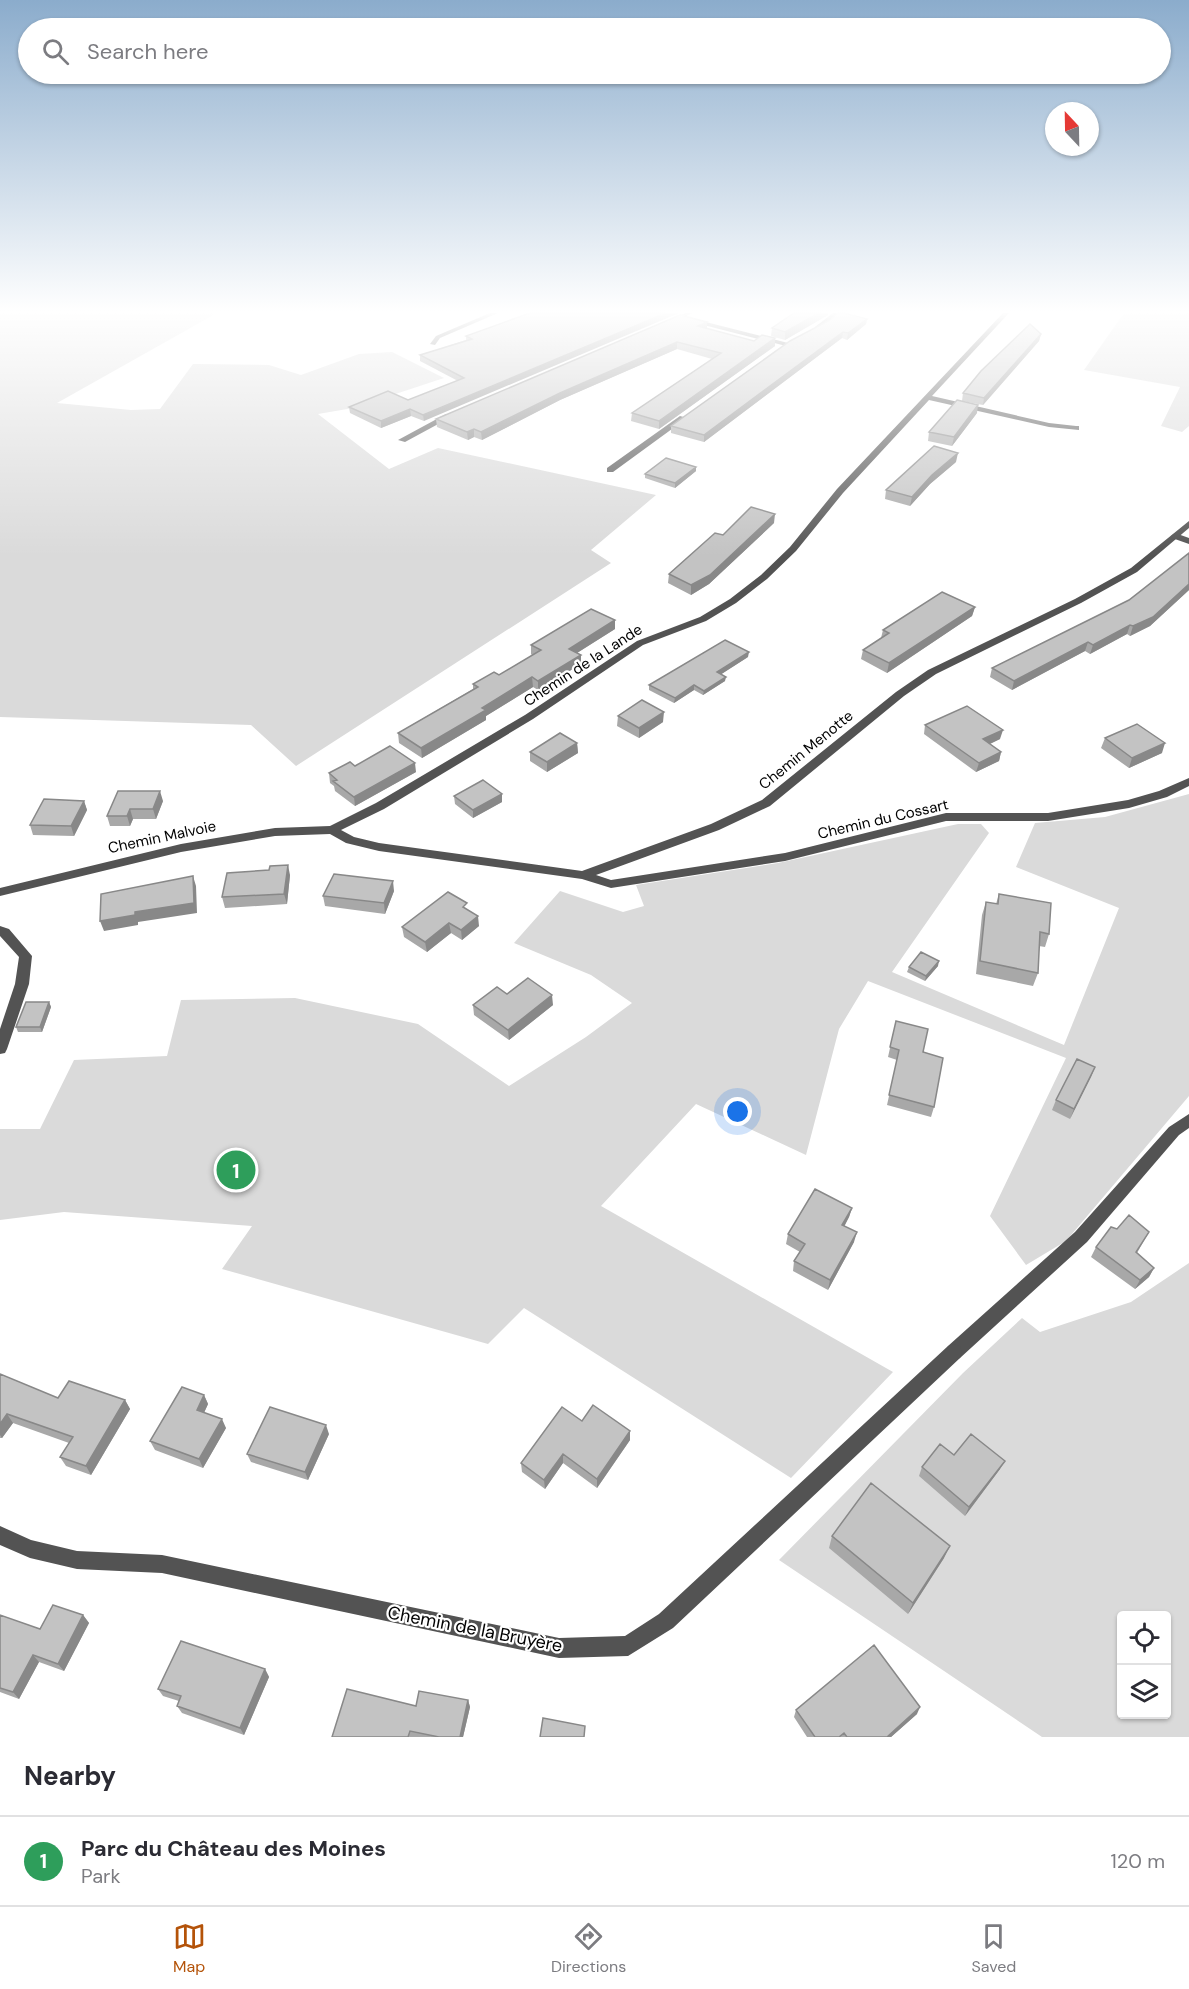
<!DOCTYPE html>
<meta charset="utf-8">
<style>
body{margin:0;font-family:"DM Sans",sans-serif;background:#f2f2f3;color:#2b2b33}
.controls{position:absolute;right:18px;bottom:18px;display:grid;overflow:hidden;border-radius:6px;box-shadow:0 2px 4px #0004}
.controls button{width:54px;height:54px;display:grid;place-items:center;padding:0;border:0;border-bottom:2px solid #e1e1e2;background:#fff;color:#2b2b33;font:30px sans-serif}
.compass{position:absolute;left:1045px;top:102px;width:54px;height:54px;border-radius:50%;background:#fff;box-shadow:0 2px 4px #0004;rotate:338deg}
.you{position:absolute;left:738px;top:1112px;width:21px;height:21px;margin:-15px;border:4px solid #fff;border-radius:50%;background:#1a73e8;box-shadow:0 0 0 9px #1a73e833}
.badge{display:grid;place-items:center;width:39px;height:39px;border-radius:50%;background:#b45309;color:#fff;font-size:20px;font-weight:700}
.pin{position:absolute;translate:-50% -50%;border:3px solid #fff;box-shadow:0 2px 6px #0006}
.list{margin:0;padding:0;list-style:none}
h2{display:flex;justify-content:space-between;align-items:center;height:78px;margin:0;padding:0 24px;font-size:26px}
h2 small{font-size:20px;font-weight:400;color:#7c7c81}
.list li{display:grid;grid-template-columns:39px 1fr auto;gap:18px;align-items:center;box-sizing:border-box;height:90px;padding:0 24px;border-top:2px solid #e1e1e2}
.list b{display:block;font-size:22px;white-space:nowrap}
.list p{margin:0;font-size:20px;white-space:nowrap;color:#7c7c81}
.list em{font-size:20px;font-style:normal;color:#7c7c81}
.icon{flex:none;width:33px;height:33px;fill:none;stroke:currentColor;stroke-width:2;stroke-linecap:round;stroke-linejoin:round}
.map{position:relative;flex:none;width:1189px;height:1737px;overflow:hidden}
.search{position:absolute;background:#fff;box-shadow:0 2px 4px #0004;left:18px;right:18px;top:18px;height:66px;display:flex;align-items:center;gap:15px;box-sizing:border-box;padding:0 21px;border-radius:33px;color:#7c7c81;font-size:22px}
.sheet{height:168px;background:#fff}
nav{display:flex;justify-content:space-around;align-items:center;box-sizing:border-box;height:84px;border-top:2px solid #e1e1e2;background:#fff;font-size:16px;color:#7c7c81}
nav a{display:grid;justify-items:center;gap:3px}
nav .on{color:#b45309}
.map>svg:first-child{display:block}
.green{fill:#dadada;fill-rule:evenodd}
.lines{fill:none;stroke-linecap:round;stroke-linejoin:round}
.service{fill:#535353;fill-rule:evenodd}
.minor{fill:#535353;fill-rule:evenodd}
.wall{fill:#a8a8a8}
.shaded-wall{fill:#888}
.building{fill:#c3c3c3;stroke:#888;stroke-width:1.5}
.labels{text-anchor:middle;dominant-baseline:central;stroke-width:4.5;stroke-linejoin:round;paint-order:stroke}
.street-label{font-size:15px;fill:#000;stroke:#fff}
.near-street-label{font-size:18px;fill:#000;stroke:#fff}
</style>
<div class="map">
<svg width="1189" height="1737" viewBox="0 0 1189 1737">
<rect width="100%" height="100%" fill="#fff"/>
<path class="green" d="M0,313H217L57,403L131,410L160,409L193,364L269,365L301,375L359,354L392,352L444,378L353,408L318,414L389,469L438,448L656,495L591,550L611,563L296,766L251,725L0,717Z
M1124,313H1189V426L1182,432L1161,426L1180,387L1084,370Z
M1189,794V1096L1066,1241L1026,1265L990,1216L1066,1058L868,981L839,1029L806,1155L696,1104L601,1206L893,1372L791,1478L524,1308L488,1344L222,1269L252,1226L64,1212L0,1220V1129H40L74,1060L167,1056L181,1000L295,998L418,1024L509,1086L586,1037L632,1003L591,975L514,943L560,891L623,912L644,906L636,885L778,863L958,824H981L989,833L892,972L1064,1045L1119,908L1016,867L1035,823L1105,817Z
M1189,1263V1737H1042L779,1560L963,1373L1022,1318L1040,1332L1131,1302ZM1122,1616H1166V1714H1122Z"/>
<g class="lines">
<path class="service" d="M1175,533L1189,538V544L1172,538L1171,536Z
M1189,1114V1128L1179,1135L1087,1242L960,1358L954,1360L948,1358L946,1352L948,1346L1075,1232L1169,1127Z"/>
<path class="minor" d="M490,313H498L440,338L435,345L430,344L436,336Z
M685,313H692L672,324L667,323Z
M833,313H840L819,329H815V327Z
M1003,313H1009L932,396L1049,423L1076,426H1079V430L1049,427L929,400L843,493L796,551L767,579L736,603L706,621L643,645L533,719L384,809L341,830L354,837L379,843L582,871L711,824L762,800L896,692L928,670L1075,599L1131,568L1189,521V528L1137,572L1081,603L936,674L904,696L770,806L719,830L596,875L611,880L785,853L946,813H1048L1128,800L1159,791L1189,778V786L1167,797L1129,808L1048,821H946L785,861L611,888L582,879L379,851L346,843L330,834L275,836L181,852L0,896V888L181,844L275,828L330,826L376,803L525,715L637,641L700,617L730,599L761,575L790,547L837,489Z
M694,319L788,343L789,344L786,346L692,322L691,321Z
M446,414L453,416L405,442L398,440Z
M680,416L687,418L613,472H607V468Z
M0,926L9,929L32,956L29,984L7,1049L5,1053L0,1054V1029L15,984L19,957L0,936Z
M954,1344L960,1346L962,1352L960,1358L673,1628L628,1656L559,1658L162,1573L77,1569L30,1558L0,1545V1526L31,1540L77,1551L162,1555L559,1638L625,1636L659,1614L948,1346Z"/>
</g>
<path class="wall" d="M530,313L424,421L411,416L381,428L350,413L349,407L408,400L458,381L420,361V355L466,340V336Z
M828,315L785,340L771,336L772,328Z
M867,319L866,324L847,340L842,338L704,442L671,433V426Z
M707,329L754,341L775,338V346L659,429L631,421L632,413L712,359L677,349L560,400L482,440L474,437L468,440L437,427L436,419Z
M1041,334L1039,341L983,405L962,401L963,393Z
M977,413L952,446L928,441L929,432Z
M956,462L930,484L910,506L885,499L886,490Z
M696,467V471L675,488L645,478V474Z
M774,523L709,584L691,595L668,583L669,574L723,535Z
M1189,553V590L1150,626L1130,636L1127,634L1090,654L1085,651L1012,690L990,677L992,668L1129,600Z
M975,607L972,616L887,673L861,659L863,650L881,638L883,630Z
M615,629L577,653L581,655V664L538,690L533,687L486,716V720L422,758L399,743L398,733L473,689V684L499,675L532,655L531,654V645Z
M748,657L721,674L725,681L703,695L694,690L674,703L649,690V685Z
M618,716L663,722L639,738L617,726Z
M925,725L1000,739L990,744L1001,752L999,761L976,772L924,734Z
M1105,738L1162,753L1129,768L1101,748Z
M577,743L578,753L547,772L530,761V752Z
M355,766L416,772L355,806L335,791L334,786L330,783L329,773Z
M118,791L163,801L156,819H133L130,826H110L107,816Z
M454,796L502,802L473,818L455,804Z
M84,801L87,810L74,836L33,835L30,825Z
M269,870L290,875L287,904L225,908L222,897Z
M394,891L385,914L325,906L323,896Z
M999,894L1049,934L1045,947L1039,946L1038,973L1033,986L976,974L982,915L986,902L996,904Z
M467,909L479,926L462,940L451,933L427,952L404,937L402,927Z
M938,966L925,981L907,972L909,967Z
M507,994L553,1005L509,1040L474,1015L473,1005Z
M49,1002L51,1007L42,1032H18L16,1027Z
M896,1021L923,1052L934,1107L931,1117L887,1105L897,1060L888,1057Z
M1095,1067L1070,1119L1052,1110L1056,1100Z
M852,1208L849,1217L844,1226L854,1242L828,1290L793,1271L794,1261L800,1252L786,1244L788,1234Z
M1117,1229L1149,1232L1137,1253L1154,1268L1149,1277L1135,1289L1091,1257L1096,1247Z
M0,1374L58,1398L125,1400L130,1409L91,1475L66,1466L60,1457L69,1443L13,1423L2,1438H0Z
M204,1395L208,1404L204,1413L226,1428L203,1468L155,1450L150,1441Z
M582,1421L630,1431V1440L597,1488L563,1463L545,1489L522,1472L521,1463Z
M329,1434L308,1480L251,1462L247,1454Z
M954,1455L1000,1469L965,1516L919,1476L922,1467Z
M832,1536L944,1558L908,1614L829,1548Z
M0,1615L40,1629L83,1615L89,1623L64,1671L39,1662L19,1699L0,1692Z
M265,1669L269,1677L244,1735L182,1713L177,1706L179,1701L163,1696L158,1689Z
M468,1700L470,1707L463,1737H332L416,1706Z
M796,1710L917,1714L891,1737H807L794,1717Z"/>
<path class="shaded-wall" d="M666,313H679L424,421L423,415Z
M819,313H828V315L785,340V332Z
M867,319L866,324L847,340L848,333Z
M707,322V329L698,326Z
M843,332L842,338L704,442V435Z
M1041,334L1039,341L983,405L984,398Z
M775,338V346L659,429V421Z
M677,342V349L560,400L482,440L481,432L560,393Z
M978,405L977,413L952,446L954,437Z
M410,409L411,416L381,428V421Z
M474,429V437L468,440L467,432Z
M958,453L956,462L930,484L910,506L912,497L932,475Z
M696,467V471L675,488V483Z
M775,514L774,523L709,584L691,595V585Z
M1189,584V590L1150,626L1130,636L1133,626Z
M975,607L972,616L887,673L889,663Z
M615,620V629L569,658V649Z
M1130,625L1127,634L1090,654L1093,645Z
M1088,642L1085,651L1012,690L1014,681Z
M749,652L748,657L717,677V672Z
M581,655V664L538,690V681Z
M532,677L533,687L486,716V720L422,758L421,748L482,708Z
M726,677L725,681L703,695L704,691Z
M694,685V690L674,703L675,698Z
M664,712L663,722L639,738V728Z
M1003,730L1000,739L981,748L983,739Z
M577,743L578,753L547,772V762Z
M1165,743L1162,753L1129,768L1132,758Z
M1001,752L999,761L976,772L979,763Z
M415,763L416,772L355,806L354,797Z
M160,791L163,801L156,819L153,809Z
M502,794V802L473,818V810Z
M84,801L87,810L74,836L71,826Z
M130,809L133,819L130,826L127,816Z
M288,865L290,875L287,904L284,894Z
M193,876L196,886L197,913L138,922V925L104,931L100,921L135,912Z
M393,881L394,891L385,914L384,903Z
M478,916L479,926L462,940L461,930Z
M449,923L451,933L427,952L425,942Z
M939,961L938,966L925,981L926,976Z
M552,995L553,1005L509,1040L508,1030Z
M49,1002L51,1007L42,1032L40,1027Z
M1095,1067L1091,1077L1070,1119L1074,1109Z
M852,1208L849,1217L840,1235L842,1225Z
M857,1232L854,1242L828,1290L830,1280Z
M1154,1268L1149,1277L1135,1289L1140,1280Z
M204,1395L208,1404L201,1419L197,1410Z
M125,1400L130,1409L91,1475L86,1466Z
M7,1414L13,1423L2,1438L0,1435V1424Z
M222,1419L226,1428L203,1468L199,1459Z
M326,1425L329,1434L308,1480L305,1472Z
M630,1431V1440L597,1488V1479Z
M563,1454V1463L545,1489L544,1480Z
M1005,1461L1000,1469L965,1516L969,1507Z
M950,1546L944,1558L908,1614L913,1603Z
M83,1615L89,1623L64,1671L58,1664Z
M33,1655L39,1662L19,1699L13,1692Z
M265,1669L269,1677L244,1735L240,1728Z
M468,1700L470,1707L463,1737H460Z
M920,1707L917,1714L891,1737H887Z"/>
<path class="building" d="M530,313H666L423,415L410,409L381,421L349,407L388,391L408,400L464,378L420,355L472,339L466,336Z
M794,313H819L785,332L772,328Z
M838,313H844L867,319L848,333L843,332L704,435L671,426L790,341L830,320Z
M680,315L707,322L698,326L754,341L762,335L775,338L659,421L632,413L721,353L677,342L560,393L481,432L474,429L467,432L436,419Z
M1030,324L1041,334L984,398L963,393L981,371Z
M957,400L978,405L954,437L929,432Z
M934,446L958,453L932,475L912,497L886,490Z
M666,458L696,467L675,483L645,474Z
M751,507L775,514L710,575L691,585L669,574L715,533L723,535Z
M1189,553V584L1153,617L1133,626L1130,625L1093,645L1088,642L1014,681L992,668L1129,600Z
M942,592L975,607L889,663L863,650L889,633L883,630Z
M591,609L615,620L569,649L581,655L538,681L532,677L482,708L486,710L421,748L398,733L478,687L473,684L494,672L499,675L541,650L531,645Z
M725,640L749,652L717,672L726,677L704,691L694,685L675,698L649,685Z
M642,700L664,712L639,728L618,716Z
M967,706L1003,730L983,739L1001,752L979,763L925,725Z
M1137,724L1165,743L1132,758L1105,738Z
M560,733L577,743L547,762L530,752Z
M390,746L415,763L354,797L333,781L337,780L329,773L350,762L355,766Z
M483,780L502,794L473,810L454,796Z
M118,791H160L153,809H130L127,816H107Z
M44,799L84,801L71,826L30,825Z
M288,865L284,894L222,897L227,873L269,870L270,866Z
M334,874L393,881L384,903L323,896Z
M193,876L194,903L135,912V915L100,921L101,894Z
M448,892L467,903L463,907L478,916L461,930L449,923L425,942L402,927Z
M999,894L1051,903L1049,934L1040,932L1038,973L980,961L986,902L998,904Z
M921,952L939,961L926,976L909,967Z
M528,978L552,995L508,1030L473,1005L497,987L507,994Z
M26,1002H49L40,1027H16Z
M896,1021L928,1029L923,1052L943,1058L934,1107L889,1095L899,1050L890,1047Z
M1077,1059L1095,1067L1074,1109L1056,1100Z
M815,1189L852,1208L842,1225L857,1232L830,1280L794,1261L805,1244L788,1234Z
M1129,1215L1149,1232L1136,1252L1154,1268L1140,1280L1096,1247L1111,1227L1117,1229Z
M0,1374L58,1398L69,1381L125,1400L86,1466L60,1457L73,1437L7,1414L0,1424Z
M182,1387L204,1395L197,1410L222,1419L199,1459L150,1441Z
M593,1405L630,1431L597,1479L563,1454L544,1480L521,1463L562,1407L582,1421Z
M270,1407L326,1425L305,1472L247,1454Z
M971,1434L1005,1461L969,1507L922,1467L940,1444L954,1455Z
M871,1483L950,1546L913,1603L832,1536Z
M53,1605L83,1615L58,1664L33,1655L13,1692L0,1688V1615L40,1629Z
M181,1641L265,1669L240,1728L177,1706L181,1696L158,1689Z
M874,1645L920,1707L887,1737H847L844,1733L839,1737H815L796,1710Z
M347,1689L416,1706L419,1691L468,1700L460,1737H439L410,1731L408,1737H332Z
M543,1718L585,1726L584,1737H540Z"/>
<linearGradient id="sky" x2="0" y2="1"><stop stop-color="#8baccc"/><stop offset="0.56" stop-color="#fff"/><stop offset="1" stop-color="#fff" stop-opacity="0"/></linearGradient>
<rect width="1189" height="556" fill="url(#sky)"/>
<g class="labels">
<g class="street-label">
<text transform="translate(583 665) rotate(-33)">Chemin de la Lande</text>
<text transform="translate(806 750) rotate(-39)">Chemin Menotte</text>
<text transform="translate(883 819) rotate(-13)">Chemin du Cossart</text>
<text transform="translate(162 837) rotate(-12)">Chemin Malvoie</text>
</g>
<g class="near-street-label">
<text transform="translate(475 1629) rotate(11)">Chemin de la Bruyère</text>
</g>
</g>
</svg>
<div class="controls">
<button><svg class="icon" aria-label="locate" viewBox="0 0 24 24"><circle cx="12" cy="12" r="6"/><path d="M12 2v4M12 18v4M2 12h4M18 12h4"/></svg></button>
<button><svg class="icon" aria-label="layers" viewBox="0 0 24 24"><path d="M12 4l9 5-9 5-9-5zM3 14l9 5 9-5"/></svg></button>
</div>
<svg class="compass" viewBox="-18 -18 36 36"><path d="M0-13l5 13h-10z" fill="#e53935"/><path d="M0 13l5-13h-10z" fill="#7c7c81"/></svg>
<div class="you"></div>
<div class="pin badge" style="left:236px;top:1170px;background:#2e9e5b">1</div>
<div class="search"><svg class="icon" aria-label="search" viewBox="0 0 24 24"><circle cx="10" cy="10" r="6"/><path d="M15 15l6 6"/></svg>Search here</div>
</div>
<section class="sheet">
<h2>Nearby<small></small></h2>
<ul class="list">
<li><span class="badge" style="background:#2e9e5b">1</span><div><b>Parc du Château des Moines</b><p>Park</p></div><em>120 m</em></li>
</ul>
</section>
<nav>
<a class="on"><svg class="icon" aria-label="map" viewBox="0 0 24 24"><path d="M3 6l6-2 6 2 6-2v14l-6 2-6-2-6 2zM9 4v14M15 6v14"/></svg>Map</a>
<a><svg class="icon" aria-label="directions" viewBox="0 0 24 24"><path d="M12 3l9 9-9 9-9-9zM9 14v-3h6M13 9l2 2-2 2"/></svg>Directions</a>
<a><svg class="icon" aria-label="saved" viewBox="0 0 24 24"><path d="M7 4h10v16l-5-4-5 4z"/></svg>Saved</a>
</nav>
